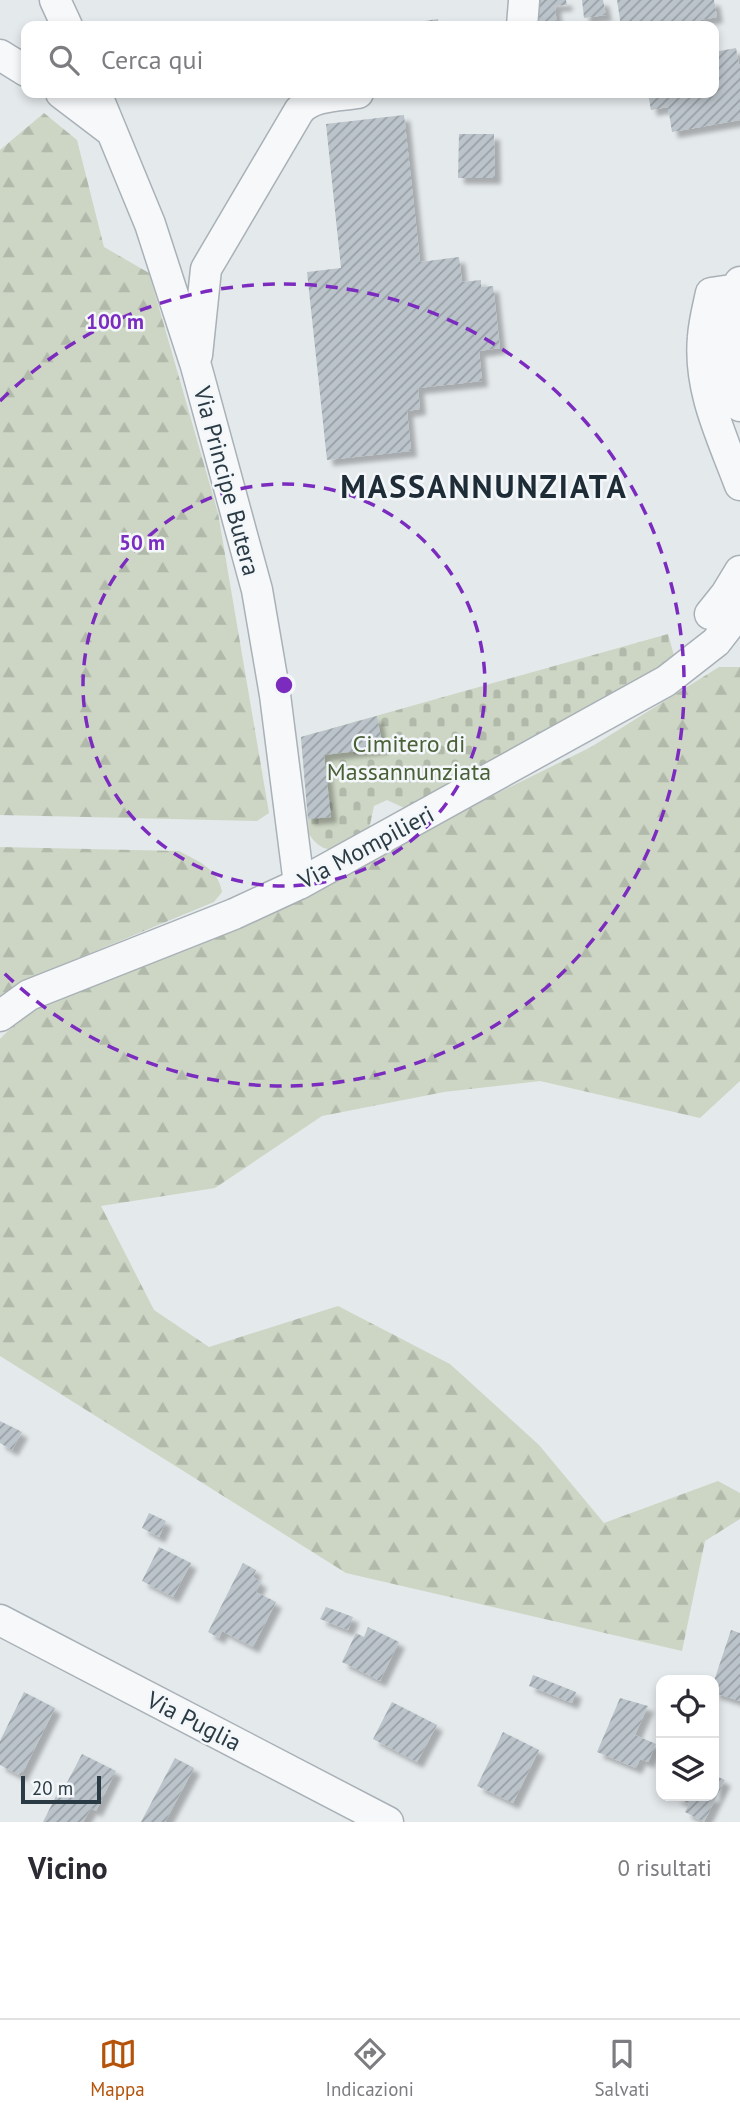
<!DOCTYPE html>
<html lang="it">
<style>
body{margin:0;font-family:"PT Sans",sans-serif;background:#f2f2f3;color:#2b2b33}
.controls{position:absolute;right:21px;bottom:21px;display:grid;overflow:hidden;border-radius:14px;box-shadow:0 4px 10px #0003}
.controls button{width:63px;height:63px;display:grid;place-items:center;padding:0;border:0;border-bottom:2px solid #e1e1e2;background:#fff;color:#2b2b33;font:35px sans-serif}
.scale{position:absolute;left:21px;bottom:18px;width:80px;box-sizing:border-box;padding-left:7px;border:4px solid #2b3b45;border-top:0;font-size:19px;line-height:24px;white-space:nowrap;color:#2b3b45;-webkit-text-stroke:5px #f3f7f9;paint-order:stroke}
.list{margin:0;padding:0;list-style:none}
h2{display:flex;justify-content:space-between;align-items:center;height:91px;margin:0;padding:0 28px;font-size:30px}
h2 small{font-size:23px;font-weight:400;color:#7c7c81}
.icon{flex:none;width:38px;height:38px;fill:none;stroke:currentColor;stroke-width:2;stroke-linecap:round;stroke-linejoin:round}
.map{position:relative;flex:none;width:740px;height:1822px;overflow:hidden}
.search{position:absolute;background:#fff;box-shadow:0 4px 10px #0003;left:21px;right:21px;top:21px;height:77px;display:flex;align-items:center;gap:18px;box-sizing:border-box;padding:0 24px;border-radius:14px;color:#7c7c81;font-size:26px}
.sheet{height:196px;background:#fff}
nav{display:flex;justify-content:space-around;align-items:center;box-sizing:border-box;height:98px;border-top:2px solid #e1e1e2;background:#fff;font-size:19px;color:#7c7c81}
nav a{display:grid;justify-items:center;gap:4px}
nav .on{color:#b45309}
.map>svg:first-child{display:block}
.forest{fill:url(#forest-firs)}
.cemetery{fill:url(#cemetery-stones)}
.building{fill:url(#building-hatch);filter:url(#shadow)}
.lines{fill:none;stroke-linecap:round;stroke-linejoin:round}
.minor-casing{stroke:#a9b1b7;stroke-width:33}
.minor{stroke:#f6f8fa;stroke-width:30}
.ring{fill:none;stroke:#7b2cbf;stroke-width:3.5;stroke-dasharray:12 9}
.labels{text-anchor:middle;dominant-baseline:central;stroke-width:5;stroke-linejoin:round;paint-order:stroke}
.street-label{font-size:24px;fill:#2b3b45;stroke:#f3f7f9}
.park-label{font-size:24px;fill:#4a6138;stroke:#f3f7f9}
.district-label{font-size:32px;font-weight:bold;letter-spacing:2px;fill:#1d2c36;stroke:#f3f7f9}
.centre{fill:#7b2cbf;stroke:#f3f7f9;stroke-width:3.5}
.ring-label{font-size:21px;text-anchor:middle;font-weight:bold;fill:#7b2cbf;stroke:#f3f7f9;stroke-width:5;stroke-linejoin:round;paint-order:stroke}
</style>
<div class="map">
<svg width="740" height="1822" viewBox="0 0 740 1822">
<defs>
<pattern id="forest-firs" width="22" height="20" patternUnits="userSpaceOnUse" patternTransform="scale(1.75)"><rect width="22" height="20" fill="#cdd6c4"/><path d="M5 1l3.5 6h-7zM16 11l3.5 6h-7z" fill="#b0b9aa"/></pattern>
<pattern id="cemetery-stones" width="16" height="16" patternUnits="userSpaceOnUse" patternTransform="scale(1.75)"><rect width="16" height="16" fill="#cdd6c4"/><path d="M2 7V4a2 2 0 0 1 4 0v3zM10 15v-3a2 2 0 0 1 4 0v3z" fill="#b0b9aa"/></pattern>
<pattern id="building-hatch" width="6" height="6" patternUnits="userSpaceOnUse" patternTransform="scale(1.75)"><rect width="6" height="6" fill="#bbc4ca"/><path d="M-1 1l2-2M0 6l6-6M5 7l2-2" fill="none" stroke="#98a0a6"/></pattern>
<filter id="shadow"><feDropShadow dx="6" dy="6" stdDeviation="2" flood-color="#0004"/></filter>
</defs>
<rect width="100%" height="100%" fill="#e4e9ec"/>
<path class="forest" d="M44,113L77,140L104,247L149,273L218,513L269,813L257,821L0,815V150Z
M719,667H740V1081L700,1118L540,1081L444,1092L322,1116L215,1188L101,1206L154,1310L209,1347L338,1306L450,1364L539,1445L604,1523L718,1481L740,1493V1519L705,1541L682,1651L346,1573L0,1356V1039L16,1023L35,1009L223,929L591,747Z
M0,847L179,851C199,862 218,868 222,892L214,902L35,976L0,996Z"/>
<path class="cemetery" d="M668,634L675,659L411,811L387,800L374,806L368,834C345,845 327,862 309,834L301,737Z"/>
<path class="building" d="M538,0H566L567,5L555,6L557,26H532Z
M582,0H603L606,15L584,18Z
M617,0H714L717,17L685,23L686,26H621Z
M438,19L439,26H397V25Z
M736,48L740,69V120L672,132L668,107L651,110L648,93H714V52Z
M404,115L420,262L459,257L462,282L481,280V287L493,286L500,348L479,351L482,381L418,388L420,409L407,411L411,451L327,460L307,272L341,268L326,124Z
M459,134H494L495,178H458Z
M377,716L383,748L324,755L331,817L308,819L301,737Z
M0,1421L22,1432L12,1450L0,1443Z
M149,1513L166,1521L159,1537L142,1528Z
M159,1547L191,1563L173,1597L142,1581Z
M243,1563L256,1570L253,1577L261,1582L256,1592L276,1602L253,1647L222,1631L219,1638L208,1632Z
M326,1607L353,1617L348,1630L320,1619Z
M368,1627L399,1642L380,1681L342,1662L356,1633L364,1637Z
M731,1630L740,1633V1701L714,1693V1681Z
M533,1675L576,1692L572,1703L529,1686Z
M24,1692L55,1708L21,1776L0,1765V1741Z
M620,1698L648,1706L635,1735L656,1744L648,1762L640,1759L636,1768L597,1752Z
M392,1702L437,1725L417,1762L373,1739Z
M503,1732L539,1750L513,1803L477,1786Z
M82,1754L116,1771L96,1811L91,1808L83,1822H43L59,1790L62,1792Z
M175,1758L194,1768L187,1781L165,1822H141Z
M714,1775L725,1780L704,1822L685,1812L689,1804L672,1796H714Z"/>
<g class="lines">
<g class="minor-casing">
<path id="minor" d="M55,0L67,26
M522,26L524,1
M0,55L26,71
M61,93L111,131
M96,93L150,224L196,366L257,590L275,695L299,884
M740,282L727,348L729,374L740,406
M738,289L711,293C708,307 704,322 703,337C698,389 722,437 740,485
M197,355L206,269L299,111C312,95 339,96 358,93
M710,614L726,594L740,571
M0,1016L29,995L234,914L299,884L666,681L716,642L740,611
M0,1620L388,1822"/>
</g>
<use href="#minor" class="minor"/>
</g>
<g class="ring">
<circle cx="284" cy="685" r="201"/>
<path d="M0 401A401 401 0 1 1 0 969"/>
</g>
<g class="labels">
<g class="street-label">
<text transform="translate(227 481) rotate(75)">Via Principe Butera</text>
<text transform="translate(366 847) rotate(-28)">Via Mompilieri</text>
<text transform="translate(194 1721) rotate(27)">Via Puglia</text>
</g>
<g class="park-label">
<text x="409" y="743">Cimitero di<tspan x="409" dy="28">Massannunziata</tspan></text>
</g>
<g class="district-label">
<text x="484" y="486">MASSANNUNZIATA</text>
</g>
</g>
<circle cx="284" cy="685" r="10" class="centre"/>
<g class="ring-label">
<text x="115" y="329">100 m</text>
<text x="142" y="550">50 m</text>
</g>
</svg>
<div class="controls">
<button><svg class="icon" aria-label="locate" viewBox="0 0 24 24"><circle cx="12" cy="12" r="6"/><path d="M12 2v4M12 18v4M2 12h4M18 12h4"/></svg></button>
<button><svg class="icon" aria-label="layers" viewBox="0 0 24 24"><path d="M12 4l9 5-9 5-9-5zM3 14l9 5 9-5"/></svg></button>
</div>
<div class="scale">20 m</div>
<div class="search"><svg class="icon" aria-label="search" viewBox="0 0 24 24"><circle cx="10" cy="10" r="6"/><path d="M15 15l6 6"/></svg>Cerca qui</div>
</div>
<section class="sheet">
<h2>Vicino<small>0 risultati</small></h2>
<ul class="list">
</ul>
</section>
<nav>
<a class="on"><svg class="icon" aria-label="map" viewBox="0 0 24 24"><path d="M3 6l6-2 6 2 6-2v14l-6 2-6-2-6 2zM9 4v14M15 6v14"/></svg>Mappa</a>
<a><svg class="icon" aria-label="directions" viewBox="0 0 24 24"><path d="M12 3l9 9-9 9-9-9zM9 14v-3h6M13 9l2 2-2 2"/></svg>Indicazioni</a>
<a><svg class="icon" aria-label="saved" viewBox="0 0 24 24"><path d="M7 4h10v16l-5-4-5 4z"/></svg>Salvati</a>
</nav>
